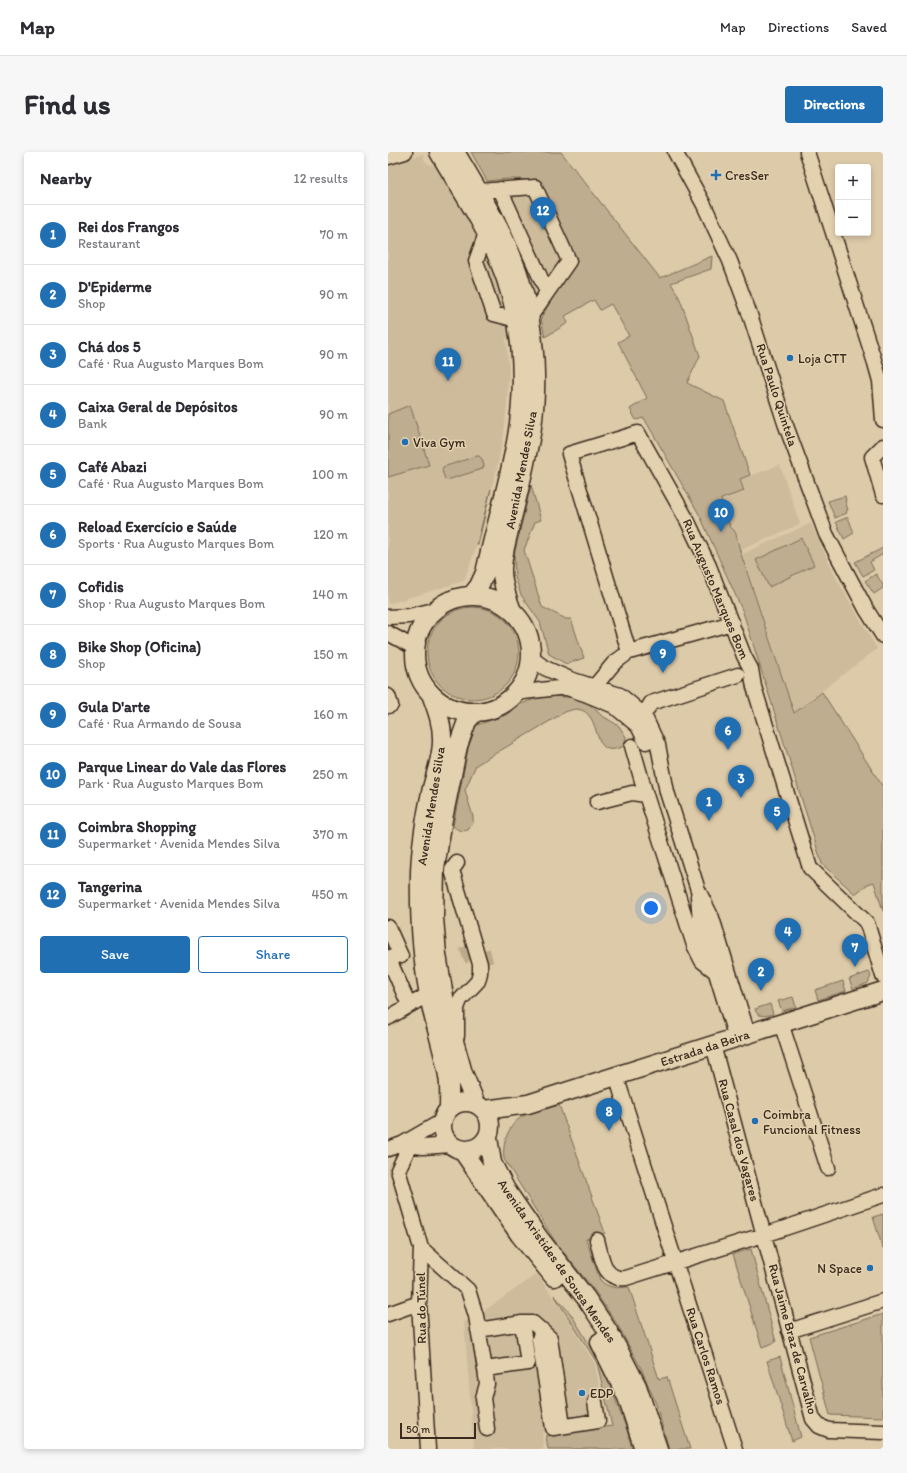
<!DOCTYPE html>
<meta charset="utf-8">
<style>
body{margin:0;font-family:Itim,sans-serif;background:#f7f7f7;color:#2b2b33}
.controls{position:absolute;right:12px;top:12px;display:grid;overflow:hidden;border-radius:4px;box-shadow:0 2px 6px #0003}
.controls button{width:36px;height:36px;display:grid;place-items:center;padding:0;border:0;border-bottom:1px solid #e1e1e2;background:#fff;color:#2b2b33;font:20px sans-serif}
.scale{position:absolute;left:12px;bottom:10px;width:76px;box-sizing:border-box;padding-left:4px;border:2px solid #3b2a1e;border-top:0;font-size:11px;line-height:14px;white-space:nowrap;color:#3b2a1e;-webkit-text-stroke:3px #e4d1af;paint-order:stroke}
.you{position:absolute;left:263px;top:756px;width:14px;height:14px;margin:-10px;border:3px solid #fff;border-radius:50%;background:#1a73e8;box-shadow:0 0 0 6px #1a73e833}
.badge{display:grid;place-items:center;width:26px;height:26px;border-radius:50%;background:#1f6fb2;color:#fff;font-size:13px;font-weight:700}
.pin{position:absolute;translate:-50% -33px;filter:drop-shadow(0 1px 2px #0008)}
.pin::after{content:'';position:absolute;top:21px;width:14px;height:12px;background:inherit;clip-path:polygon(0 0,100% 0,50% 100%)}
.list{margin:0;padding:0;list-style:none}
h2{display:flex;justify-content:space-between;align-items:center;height:52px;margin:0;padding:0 16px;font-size:17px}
h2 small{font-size:13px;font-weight:400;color:#7c7c81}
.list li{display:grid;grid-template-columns:26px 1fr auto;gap:12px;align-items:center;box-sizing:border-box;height:60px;padding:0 16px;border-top:1px solid #e1e1e2}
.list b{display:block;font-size:15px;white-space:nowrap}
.list p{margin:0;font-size:13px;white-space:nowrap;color:#7c7c81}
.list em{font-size:13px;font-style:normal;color:#7c7c81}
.actions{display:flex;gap:8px;padding:12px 16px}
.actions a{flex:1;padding:9px 0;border:1px solid #1f6fb2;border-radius:4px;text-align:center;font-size:14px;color:#1f6fb2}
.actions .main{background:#1f6fb2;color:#fff}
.map{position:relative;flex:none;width:495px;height:1297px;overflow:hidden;border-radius:4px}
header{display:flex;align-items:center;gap:24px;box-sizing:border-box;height:56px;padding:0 20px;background:#fff;border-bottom:1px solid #e1e1e2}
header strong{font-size:19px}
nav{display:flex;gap:22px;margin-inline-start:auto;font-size:14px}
.intro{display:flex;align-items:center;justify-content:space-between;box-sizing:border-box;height:96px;padding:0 24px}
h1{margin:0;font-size:28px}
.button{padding:10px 18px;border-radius:4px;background:#1f6fb2;color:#fff;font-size:14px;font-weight:700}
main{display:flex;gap:24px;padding:0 24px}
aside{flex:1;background:#fff;border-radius:4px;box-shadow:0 2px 6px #0003}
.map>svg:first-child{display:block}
.built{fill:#cebb9c}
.green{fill:#bfad90;stroke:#7d6c57}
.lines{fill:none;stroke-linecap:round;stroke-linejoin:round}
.minor-tunnel{stroke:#bdaa8d;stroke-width:14;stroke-dasharray:14 7;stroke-linecap:butt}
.minor-casing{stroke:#3b2a1e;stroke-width:17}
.major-casing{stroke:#3b2a1e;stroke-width:21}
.minor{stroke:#e4d1af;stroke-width:14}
.major{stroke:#e4d1af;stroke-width:18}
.poi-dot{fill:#1f6fb2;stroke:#e4d1af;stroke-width:1.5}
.labels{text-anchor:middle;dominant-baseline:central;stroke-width:3;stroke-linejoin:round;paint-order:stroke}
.poi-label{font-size:13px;fill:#3b2a1e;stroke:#e4d1af;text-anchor:start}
.street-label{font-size:13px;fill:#3b2a1e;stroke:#e4d1af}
</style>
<header>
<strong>Map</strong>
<nav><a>Map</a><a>Directions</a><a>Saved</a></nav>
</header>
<div class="intro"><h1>Find us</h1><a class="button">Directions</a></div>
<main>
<aside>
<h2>Nearby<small>12 results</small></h2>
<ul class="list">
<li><span class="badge">1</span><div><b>Rei dos Frangos</b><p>Restaurant</p></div><em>70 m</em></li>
<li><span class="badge">2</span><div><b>D'Epiderme</b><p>Shop</p></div><em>90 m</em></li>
<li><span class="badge">3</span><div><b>Chá dos 5</b><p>Café · Rua Augusto Marques Bom</p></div><em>90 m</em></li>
<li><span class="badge">4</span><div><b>Caixa Geral de Depósitos</b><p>Bank</p></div><em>90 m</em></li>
<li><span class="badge">5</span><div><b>Café Abazi</b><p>Café · Rua Augusto Marques Bom</p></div><em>100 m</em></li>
<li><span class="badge">6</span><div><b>Reload Exercício e Saúde</b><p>Sports · Rua Augusto Marques Bom</p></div><em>120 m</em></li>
<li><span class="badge">7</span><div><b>Cofidis</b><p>Shop · Rua Augusto Marques Bom</p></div><em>140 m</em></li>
<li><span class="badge">8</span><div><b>Bike Shop (Oficina)</b><p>Shop</p></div><em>150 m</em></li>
<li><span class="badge">9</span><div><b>Gula D'arte</b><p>Café · Rua Armando de Sousa</p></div><em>160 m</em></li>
<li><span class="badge">10</span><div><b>Parque Linear do Vale das Flores</b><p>Park · Rua Augusto Marques Bom</p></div><em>250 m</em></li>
<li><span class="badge">11</span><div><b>Coimbra Shopping</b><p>Supermarket · Avenida Mendes Silva</p></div><em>370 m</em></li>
<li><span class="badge">12</span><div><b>Tangerina</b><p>Supermarket · Avenida Mendes Silva</p></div><em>450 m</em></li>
</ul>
<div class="actions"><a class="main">Save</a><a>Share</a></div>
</aside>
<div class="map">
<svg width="495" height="1297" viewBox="0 0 495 1297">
<rect width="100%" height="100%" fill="#ddcaa9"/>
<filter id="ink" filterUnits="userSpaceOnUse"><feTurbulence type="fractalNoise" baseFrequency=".025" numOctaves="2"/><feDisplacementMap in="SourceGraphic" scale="8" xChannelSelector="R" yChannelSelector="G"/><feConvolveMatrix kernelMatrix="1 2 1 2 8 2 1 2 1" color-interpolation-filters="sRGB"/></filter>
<g filter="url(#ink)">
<path class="built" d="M35,2L37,9L41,12L51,15L88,78L107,126L118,161L120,172L121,183L118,187L121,218L119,252L116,282L108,320L87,398L76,429L0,452V13Z
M121,26L144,29L151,31L188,105L153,166L149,145L140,114L122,71L99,29Z
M392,313L412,372L353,398L349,382L347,377L342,374L334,347L357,339L353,327Z
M423,371L447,424L489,497L406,560L354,402Z
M149,1122L174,1158L207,1212L218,1272L154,1281L156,1297H86L76,1169L83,1168Z"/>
<path class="green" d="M83,0H173L272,126L324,104L323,117L283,131L292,147L312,204L299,231L336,249L362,323L352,327L356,339L333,347L342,375L346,378L348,382L352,399L406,561L434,540L495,635V759L486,730L480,732L467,742L434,712L355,460L312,364L256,266L248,268L242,257L259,246L230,190L241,184L223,152L212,158L206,148L177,164L180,171L157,185L153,166L188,105L151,31C134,25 117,27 99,29Z
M22,253L41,313L0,325V262Z
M89,304H91L94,307L96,314L94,317L59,328L57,327L54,319L55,315Z
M143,333L153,368L147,370L136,398L154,455L178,467H183L196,506L178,512L161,502L152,470L133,443L127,425L126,403Z
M103,337L90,393L89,392L102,340Z
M457,344L458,348H457L460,358L458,359L459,361L447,366L440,349Z
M460,365L466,381L456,387L448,370Z
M413,386L426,413L381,435L368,408Z
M495,396V402L482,410L486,418L475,424L467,410Z
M488,422L495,433V436L486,442L477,429Z
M39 501a46 46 0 1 1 92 0a46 46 0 1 1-92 0Z
M163,544L191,546L200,551L213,563L231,574L238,585L236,594C200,611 217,560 189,557C185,557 180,559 177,560L88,613L77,638L85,665V671L80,678C73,680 70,678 65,674L83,582L89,573L118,563L133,552L147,547Z
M481,820L483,824L480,831L465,837L461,827Z
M455,829L458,839L430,848L427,838Z
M405,845L408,855L394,859L390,849Z
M382,852L385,862C378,864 369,866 367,857Z
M171,953L217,1081L198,1087L212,1128C221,1137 229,1136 241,1135L271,1227L279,1225L302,1297H281L268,1252L253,1216L229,1172L206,1138L168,1091L116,1007C114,991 120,973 135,964C145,959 160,957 171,953Z
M495,1062V1097L485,1065Z
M363,1097L388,1190L374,1195L345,1102Z
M166,1143L183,1162L215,1215L239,1278L244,1297H160L158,1284L224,1274L209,1211Z
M495,1162V1265L442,1263L421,1185Z
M392,1205L413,1285L404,1289L379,1209Z"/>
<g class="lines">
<path class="minor-tunnel" d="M78,794L82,805L85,808L105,803"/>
<g class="minor-casing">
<path id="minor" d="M287,0L316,53L342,109L362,163L397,271L438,382L478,457L495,484
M419,0L487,211L492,229L495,268
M0,5L17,0
M112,37L159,140
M90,39L147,35L181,109L142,165
M98,81L88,109L106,162L129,168
M495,294L484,305L495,343
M0,465L21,464L46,458
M0,481L27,496
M241,500L181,302L250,281L299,368L321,414L356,504L363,517L366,535L422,716L479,771L495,824
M142,505L157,516L182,527L232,543L256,563L270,593L279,640L310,738L324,766L360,882
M201,539L207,534L226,511L241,500L344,471
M127,541L170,536H179L197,542L226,554L250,574L258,590
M0,544L3,553L0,554
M251,571L263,551L350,523
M244,594L258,643L306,793L314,809L328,820
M209,650L244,641L258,643
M310,744L312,769L348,886
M0,775L13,804
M0,805L21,853
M0,866L41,842
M393,871L440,1016
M69,884V856L72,848L90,829L92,821V812L64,718L69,711
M325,893L425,1267L431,1274L441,1278L495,1280
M228,924L347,1297
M14,992L35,995L63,993
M0,997L14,992L54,969
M10,1018L33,1096L31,1151L40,1297
M10,1018L22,993
M209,1088C214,1105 215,1129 238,1126L394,1077L495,1043
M33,1096L80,1138L88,1164L97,1217L140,1211L134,1171
M0,1162L31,1151
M90,1178L134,1171H145L162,1186L175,1274
M154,1178L151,1187L165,1276L210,1269L207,1250
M401,1179L495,1149
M97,1217L99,1232L95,1246L99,1277"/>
</g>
<g class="major-casing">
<path id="major" d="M51,0C71,35 95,69 110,106C134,162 139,225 129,285C121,331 107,376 97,421L91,434L83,444
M67,0C85,30 104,61 119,93C145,151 153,219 143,282C137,313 130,343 122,374C119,388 114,403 114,418C114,432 119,446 124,459
M27 502a58 58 0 1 1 116 0a58 58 0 1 1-116 0Z
M43,542C48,556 54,570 54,586C55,603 48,620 44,636C38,663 33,693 32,720C31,765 34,810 43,853C48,877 56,900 60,924C62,935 61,946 61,957
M87,560L79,569L70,594L55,667L47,716L46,766L49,803L60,868L75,921L88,952
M54 974a24 24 0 1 1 48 0a24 24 0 1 1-48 0Z
M97,958L140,952L495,839
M100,986L104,1011L118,1038L151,1086L198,1146L220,1179L230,1197L249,1234L270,1297
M74,998L132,1083L166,1125
M212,1190L239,1245L256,1297"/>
</g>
<use href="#minor" class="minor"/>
<use href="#major" class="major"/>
</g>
</g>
<g class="poi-dot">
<path d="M326 17h4v4h4v4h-4v4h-4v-4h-4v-4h4z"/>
<circle cx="402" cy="206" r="4"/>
<circle cx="17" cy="290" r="4"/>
<circle cx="367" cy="969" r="4"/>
<circle cx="482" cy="1116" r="4"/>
<circle cx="194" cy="1241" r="4"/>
</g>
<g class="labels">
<g class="poi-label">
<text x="337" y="23">CresSer</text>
<text x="410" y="206">Loja CTT</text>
<text x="25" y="290">Viva Gym</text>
<text x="375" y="962">Coimbra<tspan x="375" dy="15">Funcional Fitness</tspan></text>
<text x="474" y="1116" text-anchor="end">N Space</text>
<text x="202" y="1241">EDP</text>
</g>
<g class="street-label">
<text transform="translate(389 243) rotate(72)">Rua Paulo Quintela</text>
<text transform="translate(133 318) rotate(-79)">Avenida Mendes Silva</text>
<text transform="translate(328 437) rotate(67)">Rua Augusto Marques Bom</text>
<text transform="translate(43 654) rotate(-81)">Avenida Mendes Silva</text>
<text transform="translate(317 896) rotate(-18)">Estrada da Beira</text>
<text transform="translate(351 988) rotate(75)">Rua Casal dos Vagares</text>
<text transform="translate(169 1109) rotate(55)">Avenida Aristides de Sousa Mendes</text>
<text transform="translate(33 1156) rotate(-91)">Rua do Túnel</text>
<text transform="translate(405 1187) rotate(75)">Rua Jaime Braz de Carvalho</text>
<text transform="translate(318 1204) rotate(72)">Rua Carlos Ramos</text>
</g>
</g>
</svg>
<div class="controls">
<button>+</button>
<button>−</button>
</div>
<div class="scale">50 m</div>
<div class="you"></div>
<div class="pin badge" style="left:321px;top:669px">1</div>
<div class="pin badge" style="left:373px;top:839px">2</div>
<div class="pin badge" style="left:353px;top:646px">3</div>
<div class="pin badge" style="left:400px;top:799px">4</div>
<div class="pin badge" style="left:389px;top:679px">5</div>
<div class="pin badge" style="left:340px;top:598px">6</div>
<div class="pin badge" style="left:467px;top:815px">7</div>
<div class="pin badge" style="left:221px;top:979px">8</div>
<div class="pin badge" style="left:275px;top:521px">9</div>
<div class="pin badge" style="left:333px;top:380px">10</div>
<div class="pin badge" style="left:60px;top:229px">11</div>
<div class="pin badge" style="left:155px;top:78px">12</div>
</div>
</main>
